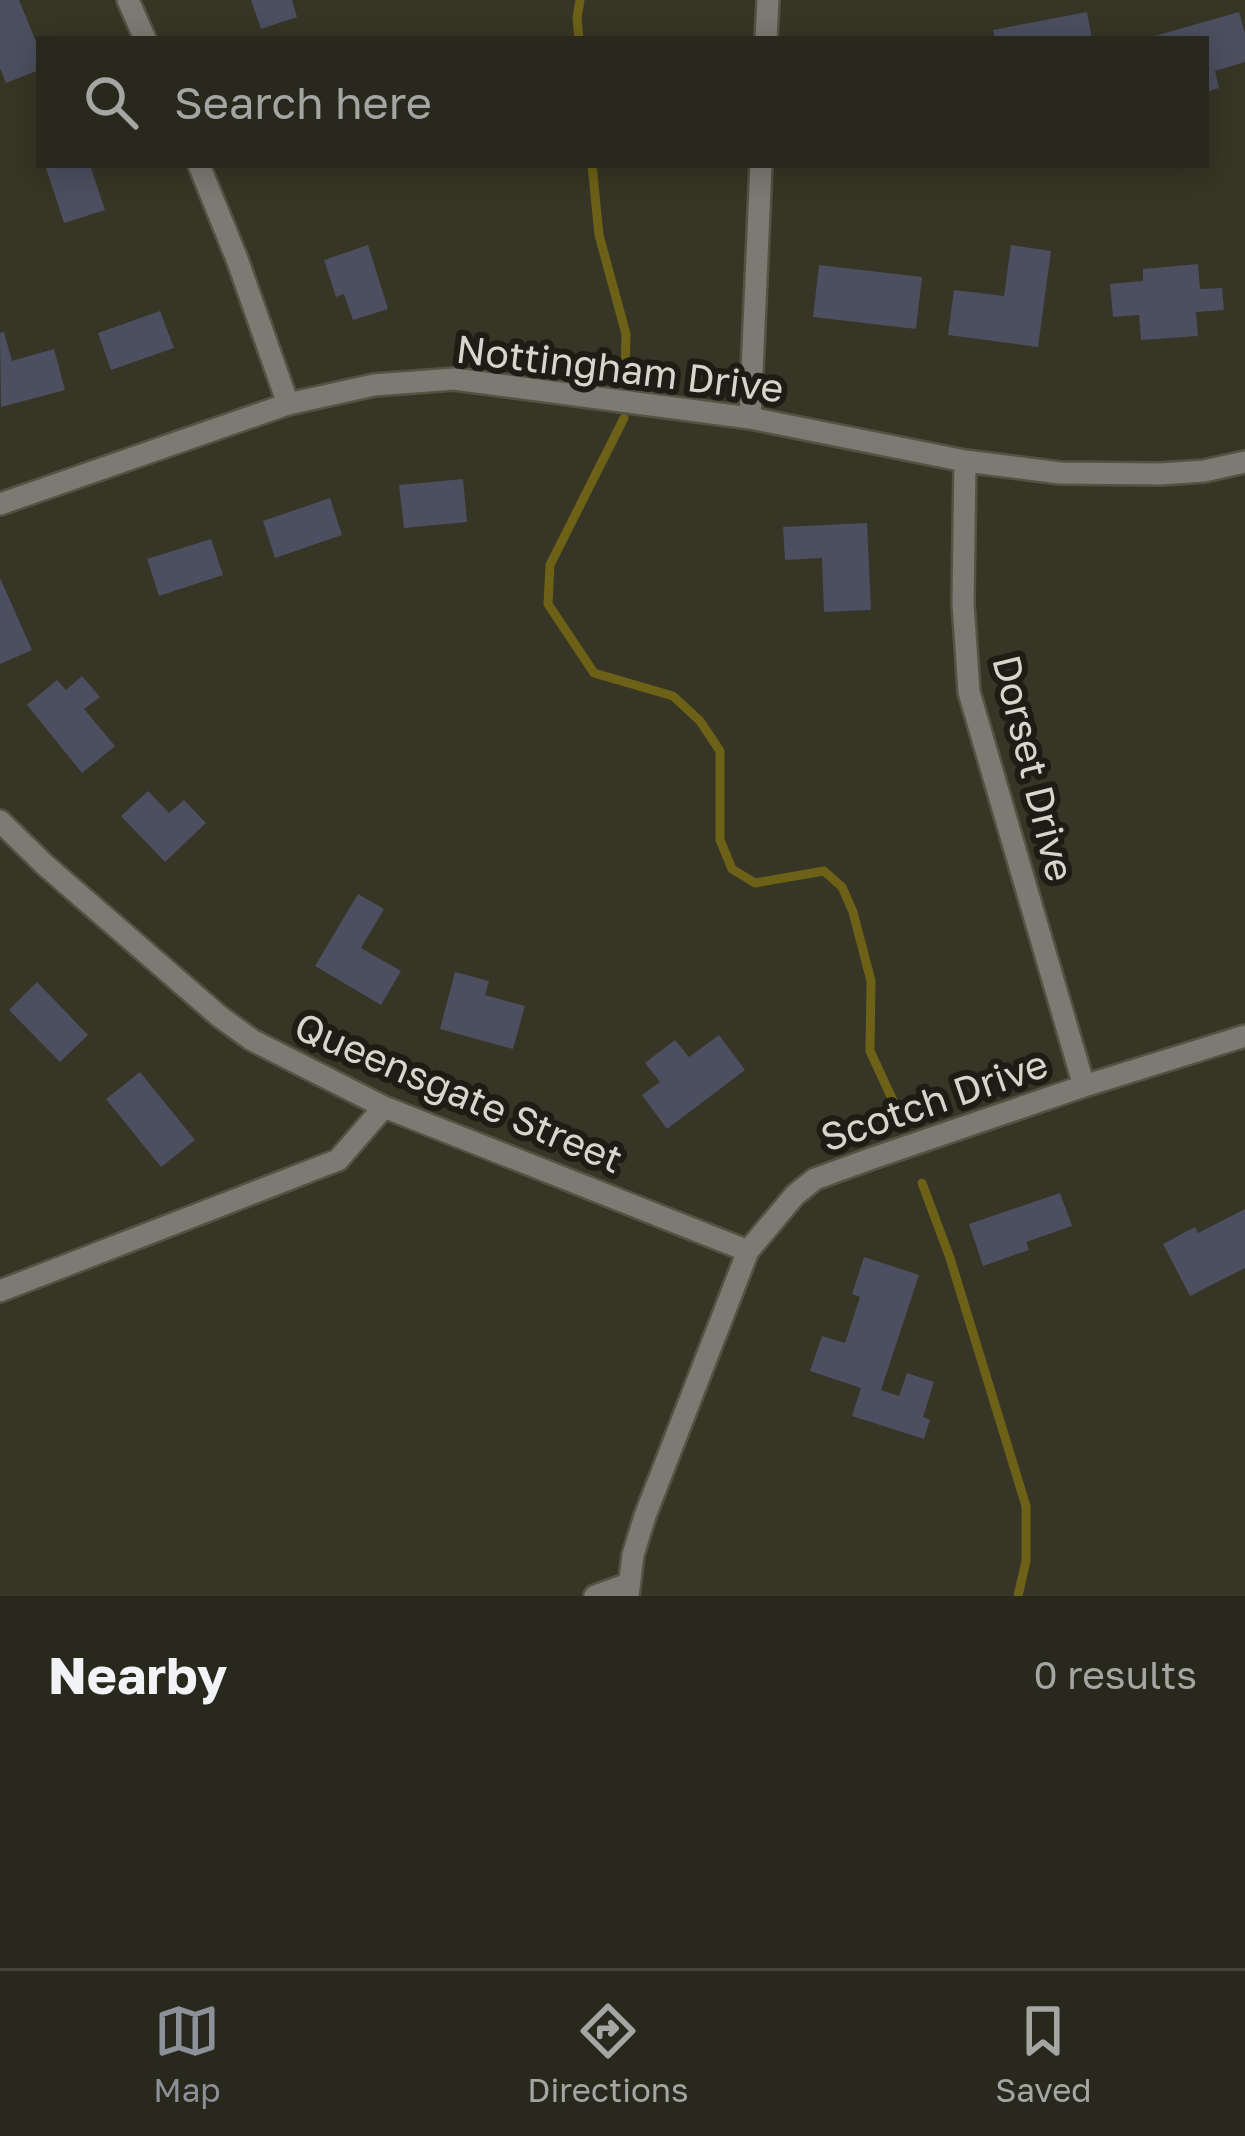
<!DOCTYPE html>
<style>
body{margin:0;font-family:"Golos Text",sans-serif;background:#313025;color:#f1f3f6}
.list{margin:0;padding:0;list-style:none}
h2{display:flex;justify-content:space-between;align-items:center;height:156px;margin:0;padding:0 48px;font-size:51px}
h2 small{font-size:39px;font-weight:400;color:#a5a6a3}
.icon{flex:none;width:66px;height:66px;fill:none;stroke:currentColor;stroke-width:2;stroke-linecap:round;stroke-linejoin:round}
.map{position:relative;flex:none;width:1245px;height:1596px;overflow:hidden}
.search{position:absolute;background:#29281c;box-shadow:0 6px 30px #0003;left:36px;right:36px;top:36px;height:132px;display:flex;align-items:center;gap:30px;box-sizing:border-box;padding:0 42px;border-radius:0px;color:#a5a6a3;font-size:45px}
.sheet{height:372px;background:#29281c}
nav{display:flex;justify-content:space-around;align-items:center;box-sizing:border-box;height:168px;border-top:3px solid #45443b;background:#29281c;font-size:33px;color:#a5a6a3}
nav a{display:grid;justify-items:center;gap:6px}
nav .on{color:#8c9099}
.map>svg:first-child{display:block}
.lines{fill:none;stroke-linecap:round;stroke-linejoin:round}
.stream{stroke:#6c6116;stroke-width:9}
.building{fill:#4c4f5f}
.minor-casing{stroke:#545243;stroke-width:26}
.minor{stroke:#7c7b73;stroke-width:21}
.labels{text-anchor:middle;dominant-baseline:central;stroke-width:12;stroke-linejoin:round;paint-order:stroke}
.street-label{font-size:39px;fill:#d7d6cc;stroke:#1d1c15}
</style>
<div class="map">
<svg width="1245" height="1596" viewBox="0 0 1245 1596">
<rect width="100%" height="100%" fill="#373525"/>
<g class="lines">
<path class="stream" d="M579,39L577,18L580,0
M592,165L599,235L626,334L625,377
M624,418L550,565L548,604L594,673L673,696L700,721L720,751V840L732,869L755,883L824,871L842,887L853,912L871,981L870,1051L895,1105
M922,1183L950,1258L1026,1506V1561L1018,1596"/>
</g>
<path class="building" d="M0,0H19L39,49V70L6,83L0,68Z
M251,0H292L297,17L261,29Z
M1087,12L1092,39H995L993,30Z
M1239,12L1245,33V62L1215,71L1219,88L1206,92V39H1144Z
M45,165H90L105,210L64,223Z
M368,245L388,309L353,320L344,294L336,297L324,260Z
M1011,245L1051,251L1038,347L948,335L954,290L1004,296Z
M1198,264L1200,289L1222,288L1224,310L1196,312L1198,336L1141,340L1139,315L1113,317L1110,284L1143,281V269Z
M819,265L922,277L916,329L813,317Z
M160,311L174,348L111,370L98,333Z
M4,332L12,361L54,349L65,390L1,407L0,333Z
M463,479L467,522L404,528L399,485Z
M330,498L342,535L275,558L263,521Z
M867,523L871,610L824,612L822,558L785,560L783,527Z
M211,539L223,575L159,596L147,559Z
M0,578L32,650L0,664Z
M82,676L100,697L84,709L115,746L82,773L27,705L57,680L66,690Z
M148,791L169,813L184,800L206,823L165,862L121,816Z
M358,894L384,909L361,948L401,971L381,1005L315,966Z
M455,972L489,981L485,995L525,1006L513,1049L440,1029Z
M37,982L88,1035L60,1062L9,1010Z
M719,1035L745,1070L667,1129L642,1095L660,1082L645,1063L675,1040L689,1057Z
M140,1072L195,1140L161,1167L106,1099Z
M1060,1193L1072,1226L1026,1242L1029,1250L983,1266L969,1224Z
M1245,1209V1268L1190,1296L1163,1244L1195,1227L1198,1233Z
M864,1257L919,1275L881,1390L899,1396L907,1373L934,1382L923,1417L930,1420L924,1439L852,1416L861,1388L810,1371L822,1336L845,1343L860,1297L852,1294Z"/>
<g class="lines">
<g class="minor-casing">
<path id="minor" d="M128,0L145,39
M766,39L768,0
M199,165L237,259L288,404
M750,418L761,165
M965,461L963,603L969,692L1084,1086
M0,504L288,404L374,385L454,379L750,418L965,461L1060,473L1160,474L1204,471L1245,462
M0,821L45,865L219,1016L252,1040L384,1107L748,1251
M0,1291L338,1160L384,1107
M595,1596L628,1584
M628,1596L633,1555L645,1516L748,1251L795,1195L815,1179L873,1158L1084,1086L1245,1036"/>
</g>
<use href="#minor" class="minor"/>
</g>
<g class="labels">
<g class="street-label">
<text transform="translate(620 368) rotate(7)">Nottingham Drive</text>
<text transform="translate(1034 768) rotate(76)">Dorset Drive</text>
<text transform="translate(459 1092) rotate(23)">Queensgate Street</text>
<text transform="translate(934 1100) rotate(-19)">Scotch Drive</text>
</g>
</g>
</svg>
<div class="search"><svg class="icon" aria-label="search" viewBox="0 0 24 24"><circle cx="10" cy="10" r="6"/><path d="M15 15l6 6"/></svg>Search here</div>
</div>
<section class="sheet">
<h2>Nearby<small>0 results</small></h2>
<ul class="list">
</ul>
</section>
<nav>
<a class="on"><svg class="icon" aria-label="map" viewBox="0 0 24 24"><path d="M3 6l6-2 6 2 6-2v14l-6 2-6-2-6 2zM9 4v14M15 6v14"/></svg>Map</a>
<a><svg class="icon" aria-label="directions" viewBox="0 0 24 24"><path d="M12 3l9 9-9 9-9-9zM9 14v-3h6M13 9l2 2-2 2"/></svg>Directions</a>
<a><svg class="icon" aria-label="saved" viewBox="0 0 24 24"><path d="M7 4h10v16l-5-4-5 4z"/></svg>Saved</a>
</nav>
